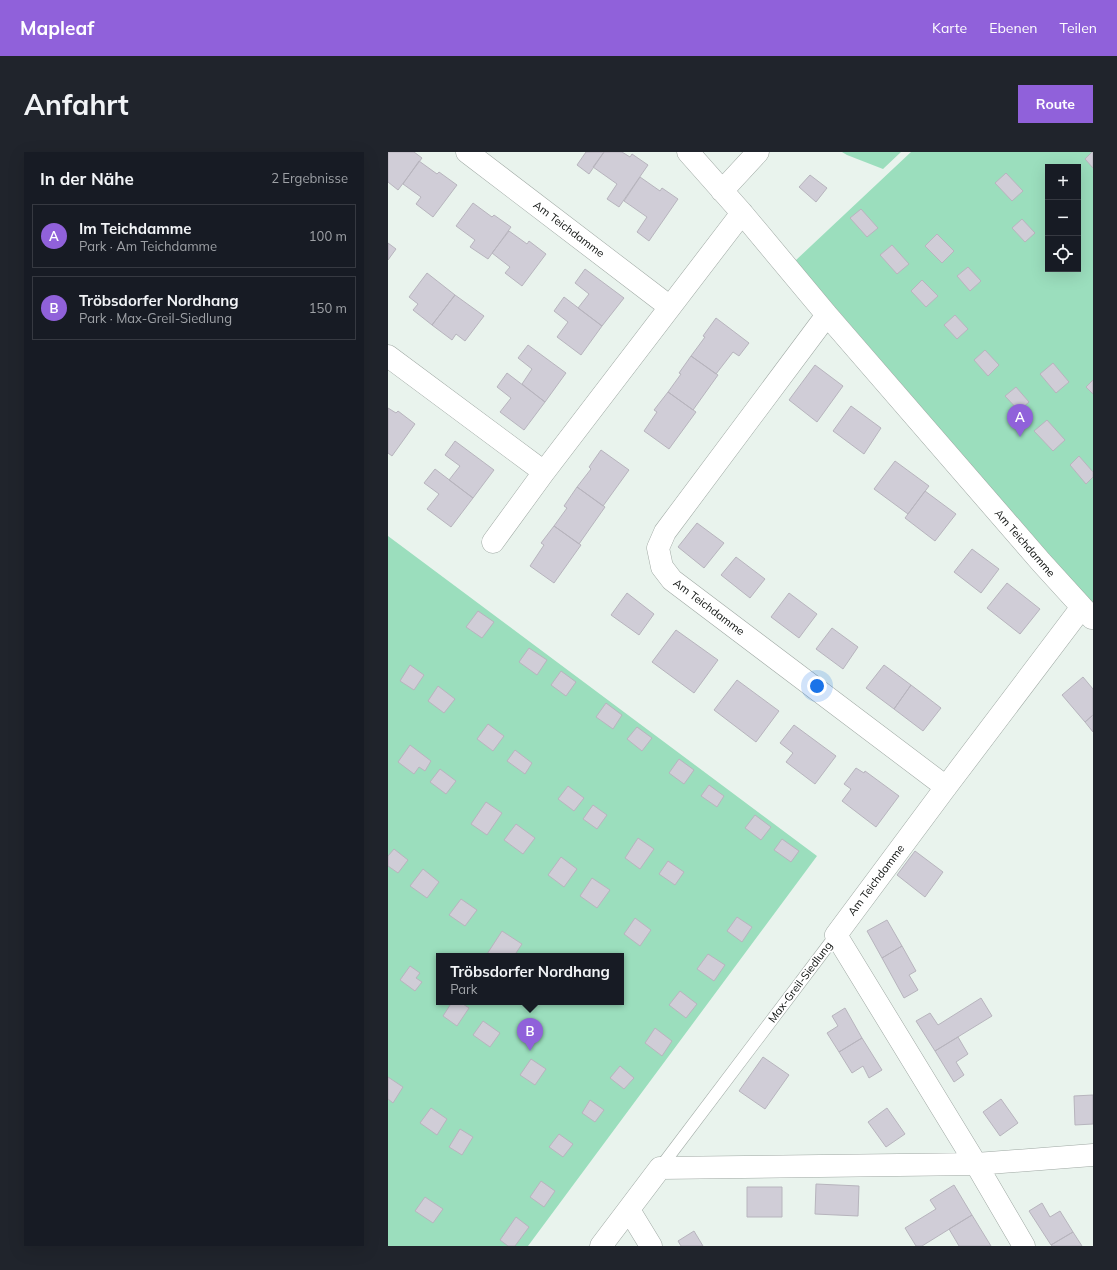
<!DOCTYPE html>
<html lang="de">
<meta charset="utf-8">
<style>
body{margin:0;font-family:Mulish,sans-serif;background:#20242c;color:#f1f3f6}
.controls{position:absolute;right:12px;top:12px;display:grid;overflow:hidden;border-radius:0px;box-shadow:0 4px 16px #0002}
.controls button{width:36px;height:36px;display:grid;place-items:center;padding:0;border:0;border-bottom:1px solid #363941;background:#171b24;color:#f1f3f6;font:20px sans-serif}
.you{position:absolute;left:429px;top:534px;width:14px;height:14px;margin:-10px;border:3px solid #fff;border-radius:50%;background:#1a73e8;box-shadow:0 0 0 6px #1a73e833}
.badge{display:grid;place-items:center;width:26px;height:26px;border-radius:50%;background:#9061da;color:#fff;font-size:13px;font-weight:700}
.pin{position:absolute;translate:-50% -33px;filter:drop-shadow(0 1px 2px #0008)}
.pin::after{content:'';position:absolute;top:21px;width:14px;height:12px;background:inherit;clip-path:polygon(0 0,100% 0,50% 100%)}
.popup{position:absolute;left:48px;top:801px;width:188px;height:52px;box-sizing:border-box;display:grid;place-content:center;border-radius:0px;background:#171b24;filter:drop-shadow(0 1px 3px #0005);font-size:13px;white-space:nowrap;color:#9ea1a6}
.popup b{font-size:15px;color:#f1f3f6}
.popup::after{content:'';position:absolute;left:50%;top:100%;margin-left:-8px;border:8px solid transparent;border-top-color:#171b24}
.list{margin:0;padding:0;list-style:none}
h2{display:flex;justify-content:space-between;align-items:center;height:52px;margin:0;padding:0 16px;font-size:17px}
h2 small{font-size:13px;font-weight:400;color:#9ea1a6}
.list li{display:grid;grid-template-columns:26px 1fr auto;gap:12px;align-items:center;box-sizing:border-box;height:64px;margin:0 8px 8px;padding:0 8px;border:1px solid #363941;border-radius:0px}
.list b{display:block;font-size:15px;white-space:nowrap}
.list p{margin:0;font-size:13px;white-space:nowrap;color:#9ea1a6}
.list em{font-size:13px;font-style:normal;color:#9ea1a6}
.icon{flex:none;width:22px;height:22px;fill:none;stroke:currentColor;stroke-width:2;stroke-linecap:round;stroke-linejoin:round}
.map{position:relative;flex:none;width:705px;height:1094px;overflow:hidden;border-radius:0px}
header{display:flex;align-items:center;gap:24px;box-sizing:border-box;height:56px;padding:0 20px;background:#9061da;color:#fff}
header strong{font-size:19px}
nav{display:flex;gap:22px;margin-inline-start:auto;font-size:14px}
.intro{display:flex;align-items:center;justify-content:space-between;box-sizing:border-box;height:96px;padding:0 24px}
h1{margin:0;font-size:28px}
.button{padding:10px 18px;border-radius:0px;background:#9061da;color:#fff;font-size:14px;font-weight:700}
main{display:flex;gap:24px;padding:0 24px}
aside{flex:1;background:#171b24;border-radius:0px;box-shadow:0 4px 16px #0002}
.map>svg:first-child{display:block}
.green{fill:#9bdebd;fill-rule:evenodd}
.building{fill:#d0cdd7;stroke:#b7b4bd}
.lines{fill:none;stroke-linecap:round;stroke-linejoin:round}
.service-casing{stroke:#9fa8a3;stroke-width:13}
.minor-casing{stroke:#9fa8a3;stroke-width:23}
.service{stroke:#fff;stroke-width:12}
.minor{stroke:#fff;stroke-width:22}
.labels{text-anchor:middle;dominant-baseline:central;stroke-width:3.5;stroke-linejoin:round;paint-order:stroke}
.street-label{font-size:11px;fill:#0e110f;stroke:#fff}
</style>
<header>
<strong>Mapleaf</strong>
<nav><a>Karte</a><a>Ebenen</a><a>Teilen</a></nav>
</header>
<div class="intro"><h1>Anfahrt</h1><a class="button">Route</a></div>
<main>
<aside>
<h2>In der Nähe<small>2 Ergebnisse</small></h2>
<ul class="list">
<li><span class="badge">A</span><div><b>Im Teichdamme</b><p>Park · Am Teichdamme</p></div><em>100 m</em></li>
<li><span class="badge">B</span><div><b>Tröbsdorfer Nordhang</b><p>Park · Max-Greil-Siedlung</p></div><em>150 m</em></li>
</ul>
</aside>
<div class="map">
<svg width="705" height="1094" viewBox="0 0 705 1094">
<rect width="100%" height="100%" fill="#e9f3ed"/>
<path class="green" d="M454,0H513L495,17L459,3Z
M523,0H705V454L407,109ZM660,15H690V117H660Z
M0,384L429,704L140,1094H0ZM51,804H233V850H51Z"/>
<path class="building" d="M0,0H26L34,6L10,38L0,30Z
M198,0H216L201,22L189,13Z
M216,0H234L242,5L244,2L260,13L231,55L219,47L229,32L205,15Z
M704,0H705V16L697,7Z
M31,9L49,22L51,20L69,33L45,65L28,52L33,45L15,32Z
M618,21L635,39L624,49L607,31Z
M422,23L439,36L428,50L411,35Z
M252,25L272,39L274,36L290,47L261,89L249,80L259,65L236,49Z
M85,51L104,65L106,63L123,75L100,107L82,95L87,88L68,74Z
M473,57L490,76L479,85L462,66Z
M634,67L647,81L637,90L624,76Z
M121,79L139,92L141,89L158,102L134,134L117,121L122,115L104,101Z
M549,82L566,99L554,111L537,94Z
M0,91L8,97L0,108Z
M504,93L521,112L509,122L492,103Z
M580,115L593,129L582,139L569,124Z
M197,117L236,146L214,174L190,156L201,142L187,131Z
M39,121L67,143L44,173L25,158L30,152L21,145Z
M534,128L550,144L538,155L523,139Z
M67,143L96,164L77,189L68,182L64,188L44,173Z
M176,145L214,174L193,203L169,185L180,170L166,159Z
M567,163L580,177L569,187L556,173Z
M328,166L361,191L351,204L345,200L328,222L303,204L317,185L315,184Z
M140,193L178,221L157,250L134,232L144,217L130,206Z
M597,198L611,213L600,224L586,208Z
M303,204L330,223L305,258L280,240L293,222L291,221Z
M665,211L681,230L668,241L652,222Z
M427,213L455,234L429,270L401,248Z
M119,221L157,250L136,278L112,260L123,246L109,235Z
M705,228V242L698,235Z
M628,235L641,250L631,259L617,244Z
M280,240L308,260L281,297L256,279L269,260L266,258Z
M463,254L493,276L476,302L445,279Z
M0,256L8,261L10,259L27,272L4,304L0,301Z
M659,268L677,288L665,299L646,279Z
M67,289L106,318L85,346L61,328L72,314L57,303Z
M213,298L241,318L215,354L189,335L203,317L201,315Z
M691,304L705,320V325L698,332L682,313Z
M507,309L541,334L520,362L486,337Z
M47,317L85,346L63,375L39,357L51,342L36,331Z
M189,335L217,355L191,392L166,374L179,356L176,354Z
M537,339L568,362L547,389L517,366Z
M309,371L336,391L316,416L290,395Z
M166,374L193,393L166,431L142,414L156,393L153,391Z
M584,397L611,417L593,441L566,420Z
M348,405L377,427L362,446L333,423Z
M619,431L652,457L632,482L599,456Z
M239,441L266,462L251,483L223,463Z
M401,441L429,462L411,486L383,465Z
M90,459L106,470L94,486L78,475Z
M444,476L470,495L455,517L428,497Z
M288,478L330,508L306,541L264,510Z
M141,496L159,508L149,523L131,510Z
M22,513L36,523L26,538L12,529Z
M496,513L523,533L506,557L478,536Z
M173,519L188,530L178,544L163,533Z
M695,525L705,537V563L697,570L674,543Z
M349,528L391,559L368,590L326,558Z
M523,533L553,556L535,579L506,557Z
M50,534L67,547L56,561L40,549Z
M218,551L234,563L225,577L208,565Z
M705,563V580L697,570Z
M100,572L116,584L105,599L89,587Z
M406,573L448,604L427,632L398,610L405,601L392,591Z
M249,575L264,586L254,599L239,587Z
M22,593L43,609L37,619L31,615L26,622L10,610Z
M127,598L144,611L137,622L119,609Z
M291,607L306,618L296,632L281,621Z
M468,616L476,621L477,619L511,644L488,675L454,649L463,637L456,632Z
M52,617L68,629L58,642L42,630Z
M321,633L336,644L329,655L313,644Z
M180,634L196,646L186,659L170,647Z
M98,650L114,661L99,683L83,672Z
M205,653L219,663L209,677L195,667Z
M367,663L383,675L373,688L357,676Z
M128,672L147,686L135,702L116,688Z
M250,686L266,697L252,717L237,706Z
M394,687L411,699L403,710L386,698Z
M6,697L20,708L10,721L0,714V704Z
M527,699L555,720L537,745L509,723Z
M173,705L189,717L176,735L160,723Z
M280,709L296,720L287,733L271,722Z
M35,717L51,730L39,746L22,734Z
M204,726L222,738L209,756L192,744Z
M73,747L89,758L77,774L61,763Z
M349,765L364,775L354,790L339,779Z
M247,766L263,778L252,794L236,782Z
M499,768L514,794L494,806L479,779Z
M114,779L134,792L126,804H102L99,802Z
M514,794L528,819L521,823L530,838L516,846L494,806Z
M320,802L337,813L326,829L309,817Z
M22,814L32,821L28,826L34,830L27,839L12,828Z
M292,839L309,852L298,866L281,853Z
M593,846L604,864L547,899L528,869L542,861L550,873Z
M64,850H72L81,856L69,874L55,864Z
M457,856L474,886L451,900L439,881L450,874L444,864Z
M95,869L112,881L102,895L85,883Z
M267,876L284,889L274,904L257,891Z
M570,885L580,902L568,910L576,923L566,930L547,899Z
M474,886L494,918L481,926L475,914L464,921L451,900Z
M375,905L401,923L377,957L351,939Z
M143,907L158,917L147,933L132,923Z
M232,914L246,926L236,937L222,926Z
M0,925L15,935L5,951L0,947Z
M705,943V972L687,973L686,944Z
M613,947L630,971L612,984L595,960Z
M202,948L216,958L207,970L194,961Z
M43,956L59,967L49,983L32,971Z
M499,956L517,982L498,995L480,970Z
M72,977L85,985L74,1003L61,995Z
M171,982L185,992L175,1005L161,995Z
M153,1029L167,1039L156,1055L142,1045Z
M428,1032L471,1034L470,1064L427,1062Z
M566,1033L584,1063L534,1094H528L517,1076L548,1057L542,1048Z
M359,1035H394V1065H359Z
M37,1045L55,1057L45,1071L27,1059Z
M654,1051L662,1065L672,1059L685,1080L663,1093L641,1059Z
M584,1063L603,1094H571L561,1077Z
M128,1065L141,1075L127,1094H120L112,1088Z
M306,1079L315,1094H293L290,1089Z
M685,1080L694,1094H664L663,1093Z"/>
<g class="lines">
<g class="service-casing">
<path id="service" d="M272,1016L448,783"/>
</g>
<g class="minor-casing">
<path id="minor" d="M79,0L282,155
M300,0L354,61L439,163L653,410L704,466
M334,39L370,0
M439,163L277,380L270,396L274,415L284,428L558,635
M0,204L156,320
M105,390L156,320L354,61
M241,1058L263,1094
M213,1094L272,1016L588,1012L705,1003
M636,1094L588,1012L448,783L558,635L694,455"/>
</g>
<use href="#service" class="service"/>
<use href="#minor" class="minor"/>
</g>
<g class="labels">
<g class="street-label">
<text transform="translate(181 77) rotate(37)">Am Teichdamme</text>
<text transform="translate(637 391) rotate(49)">Am Teichdamme</text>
<text transform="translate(321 455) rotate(37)">Am Teichdamme</text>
<text transform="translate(488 728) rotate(-53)">Am Teichdamme</text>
<text transform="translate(412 830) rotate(-53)">Max-Greil-Siedlung</text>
</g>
</g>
</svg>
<div class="controls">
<button>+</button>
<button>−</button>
<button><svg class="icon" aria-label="locate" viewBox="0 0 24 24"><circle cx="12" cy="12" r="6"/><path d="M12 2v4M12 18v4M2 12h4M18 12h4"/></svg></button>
</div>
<div class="you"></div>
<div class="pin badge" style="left:632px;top:285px">A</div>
<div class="pin badge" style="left:142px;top:899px">B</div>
<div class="popup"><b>Tröbsdorfer Nordhang</b>Park</div>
</div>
</main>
